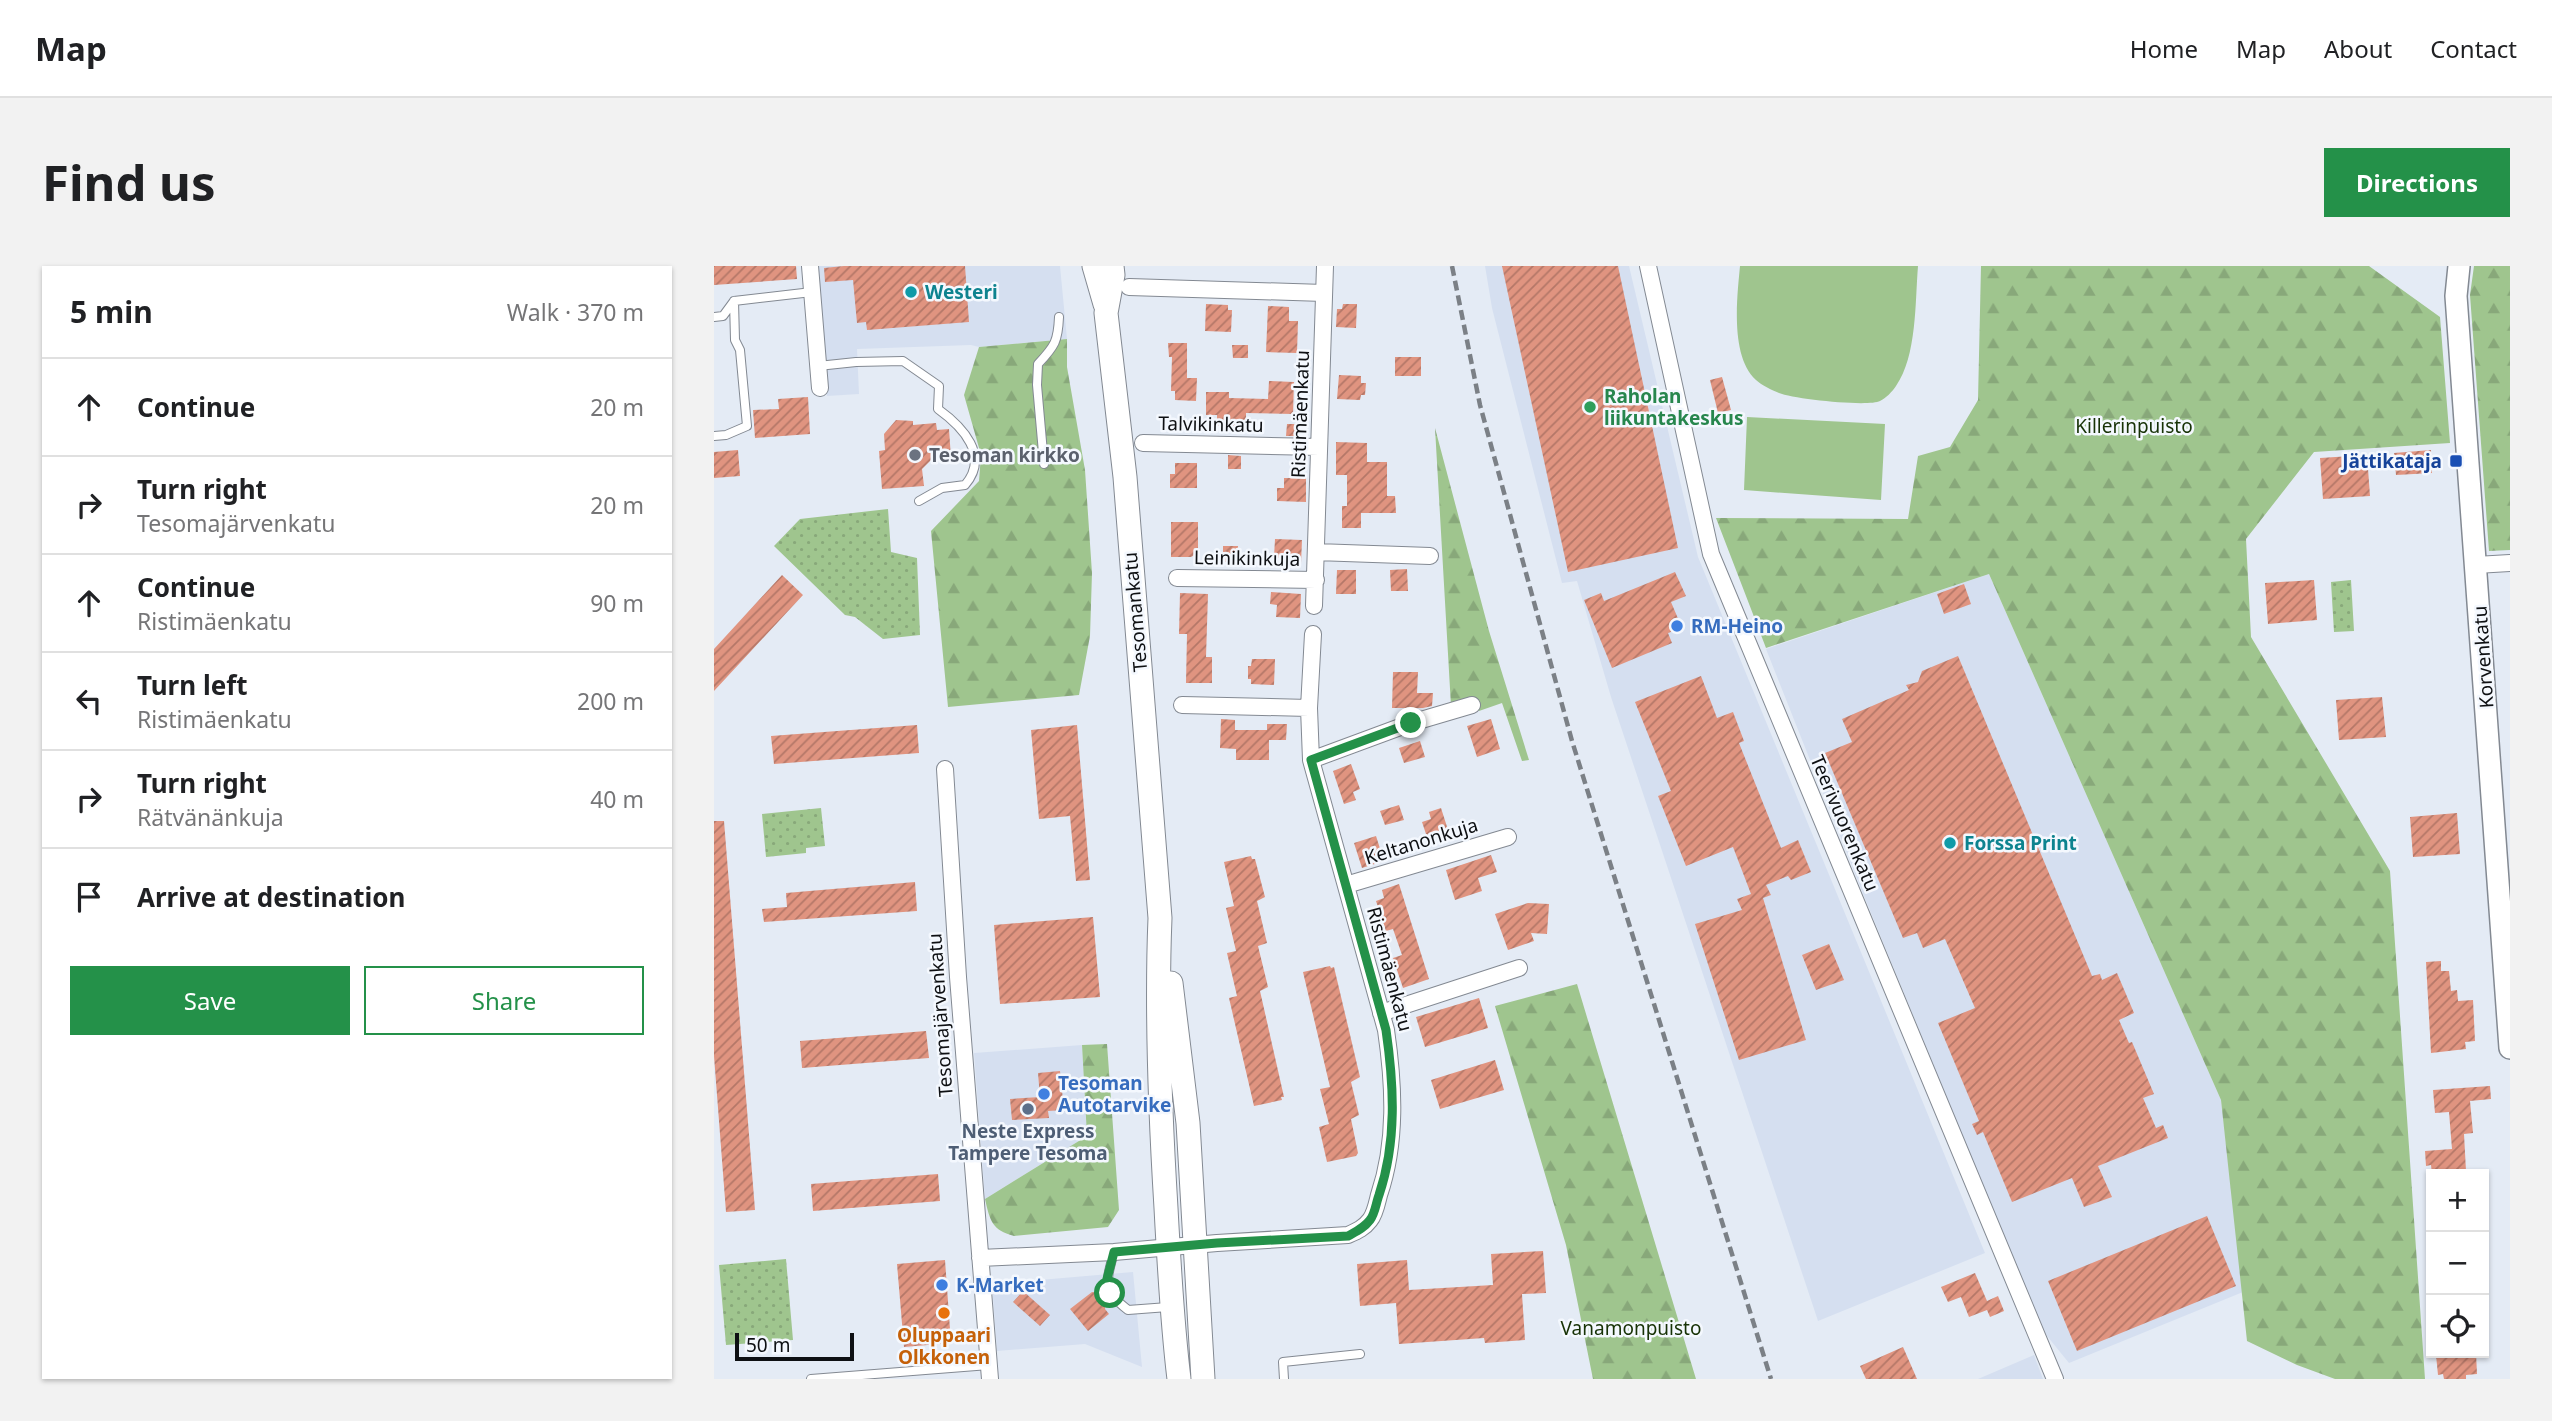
<!DOCTYPE html>
<meta charset="utf-8">
<style>
body{margin:0;font-family:"Noto Sans",sans-serif;background:#f2f2f2;color:#202124}
.controls{position:absolute;right:21px;bottom:21px;display:grid;overflow:hidden;border-radius:0px;box-shadow:0 2px 5px #0004}
.controls button{width:63px;height:63px;display:grid;place-items:center;padding:0;border:0;border-bottom:2px solid #e0e0e0;background:#fff;color:#202124;font:35px sans-serif}
.scale{position:absolute;left:21px;bottom:18px;width:119px;box-sizing:border-box;padding-left:7px;border:4px solid #0e1013;border-top:0;font-size:19px;line-height:24px;white-space:nowrap;color:#0e1013;-webkit-text-stroke:5px #f4f8fe;paint-order:stroke}
.stop{position:absolute;width:21px;height:21px;margin:-16px;border:5px solid #249149;border-radius:50%;background:#fff}
.stop.end{background:#249149;border-color:#fff;box-shadow:0 2px 7px #0008}
.list{margin:0;padding:0;list-style:none}
h2{display:flex;justify-content:space-between;align-items:center;height:91px;margin:0;padding:0 28px;font-size:30px}
h2 small{font-size:23px;font-weight:400;color:#757577}
.list li{display:grid;grid-template-columns:46px 1fr auto;gap:21px;align-items:center;box-sizing:border-box;height:98px;padding:0 28px;border-top:2px solid #e0e0e0}
.list b{display:block;font-size:26px;white-space:nowrap}
.list p{margin:0;font-size:23px;white-space:nowrap;color:#757577}
.list em{font-size:23px;font-style:normal;color:#757577}
.actions{display:flex;gap:14px;padding:21px 28px}
.actions a{flex:1;padding:16px 0;border:2px solid #249149;border-radius:0px;text-align:center;font-size:24px;color:#249149}
.actions .main{background:#249149;color:#fff}
.icon{flex:none;width:38px;height:38px;fill:none;stroke:currentColor;stroke-width:2;stroke-linecap:round;stroke-linejoin:round}
.map{position:relative;flex:none;width:1796px;height:1113px;overflow:hidden;border-radius:0px}
header{display:flex;align-items:center;gap:42px;box-sizing:border-box;height:98px;padding:0 35px;background:#fff;border-bottom:2px solid #e0e0e0}
header strong{font-size:33px}
nav{display:flex;gap:38px;margin-inline-start:auto;font-size:24px}
.intro{display:flex;align-items:center;justify-content:space-between;box-sizing:border-box;height:168px;padding:0 42px}
h1{margin:0;font-size:49px}
.button{padding:18px 32px;border-radius:0px;background:#249149;color:#fff;font-size:24px;font-weight:700}
main{display:flex;gap:42px;padding:0 42px}
aside{flex:1;background:#fff;border-radius:0px;box-shadow:0 2px 5px #0004}
.map>svg:first-child{display:block}
.built{fill:#d5dff0}
.green{fill:url(#green-dots)}
.forest{fill:url(#forest-firs)}
.pitch{fill:#9fc58e}
.building{fill:url(#building-hatch)}
.lines{fill:none;stroke-linecap:round;stroke-linejoin:round}
.service-casing{stroke:#838992;stroke-width:10}
.minor-casing{stroke:#838992;stroke-width:18}
.tertiary-casing{stroke:#838992;stroke-width:24}
.secondary-casing{stroke:#838992;stroke-width:25}
.service{stroke:#fff;stroke-width:8}
.minor{stroke:#fff;stroke-width:16}
.tertiary{stroke:#fff;stroke-width:21}
.secondary{stroke:#fff;stroke-width:23}
.rail{stroke:#7b8086;stroke-width:4.5;stroke-dasharray:10 5;stroke-linecap:butt}
.route{stroke:#249149;stroke-width:9}
.culture-dot{fill:#0f9aa8;stroke:#f4f8fe;stroke-width:2.5}
.leisure-dot{fill:#2e9e5b;stroke:#f4f8fe;stroke-width:2.5}
.worship-dot{fill:#6b7280;stroke:#f4f8fe;stroke-width:2.5}
.transit-dot{fill:#1a4fb4;stroke:#f4f8fe;stroke-width:2.5}
.shop-dot{fill:#3f7fe0;stroke:#f4f8fe;stroke-width:2.5}
.service-dot{fill:#5c6f8a;stroke:#f4f8fe;stroke-width:2.5}
.food-dot{fill:#e8710a;stroke:#f4f8fe;stroke-width:2.5}
.labels{text-anchor:middle;dominant-baseline:central;stroke-width:5;stroke-linejoin:round;paint-order:stroke}
.culture-label{font-size:19px;font-weight:bold;fill:#0d838f;stroke:#f4f8fe;text-anchor:start}
.leisure-label{font-size:19px;font-weight:bold;fill:#27864d;stroke:#f4f8fe;text-anchor:start}
.street-label{font-size:19px;fill:#0e1013;stroke:#f4f8fe}
.park-label{font-size:19px;fill:#173206;stroke:#f4f8fe}
.worship-label{font-size:19px;font-weight:bold;fill:#5b616d;stroke:#f4f8fe;text-anchor:start}
.transit-label{font-size:19px;font-weight:bold;fill:#164399;stroke:#f4f8fe;text-anchor:end}
.shop-label{font-size:19px;font-weight:bold;fill:#366cbe;stroke:#f4f8fe;text-anchor:start}
.service-label{font-size:19px;font-weight:bold;fill:#4e5e75;stroke:#f4f8fe}
.food-label{font-size:19px;font-weight:bold;fill:#c56008;stroke:#f4f8fe}
</style>
<header>
<strong>Map</strong>
<nav><a>Home</a><a>Map</a><a>About</a><a>Contact</a></nav>
</header>
<div class="intro"><h1>Find us</h1><a class="button">Directions</a></div>
<main>
<aside>
<h2>5 min<small>Walk · 370 m</small></h2>
<ul class="list">
<li><svg class="icon" aria-label="ahead" viewBox="0 0 24 24"><path d="M12 20V5M6 11l6-6 6 6"/></svg><div><b>Continue</b></div><em>20 m</em></li>
<li><svg class="icon" aria-label="right" viewBox="0 0 24 24"><path d="M7 20v-9h11M14 6l5 5-5 5"/></svg><div><b>Turn right</b><p>Tesomajärvenkatu</p></div><em>20 m</em></li>
<li><svg class="icon" aria-label="ahead" viewBox="0 0 24 24"><path d="M12 20V5M6 11l6-6 6 6"/></svg><div><b>Continue</b><p>Ristimäenkatu</p></div><em>90 m</em></li>
<li><svg class="icon" aria-label="left" viewBox="0 0 24 24"><path d="M17 20v-9H6M10 6l-5 5 5 5"/></svg><div><b>Turn left</b><p>Ristimäenkatu</p></div><em>200 m</em></li>
<li><svg class="icon" aria-label="right" viewBox="0 0 24 24"><path d="M7 20v-9h11M14 6l5 5-5 5"/></svg><div><b>Turn right</b><p>Rätvänänkuja</p></div><em>40 m</em></li>
<li><svg class="icon" aria-label="arrive" viewBox="0 0 24 24"><path d="M6 21V4h12l-3 4 3 4H6"/></svg><div><b>Arrive at destination</b></div></li>
</ul>
<div class="actions"><a class="main">Save</a><a>Share</a></div>
</aside>
<div class="map">
<svg width="1796" height="1113" viewBox="0 0 1796 1113">
<defs>
<pattern id="green-dots" width="8" height="8" patternUnits="userSpaceOnUse" patternTransform="scale(1.75)"><rect width="8" height="8" fill="#9fc58e"/><path d="M2 2h.1M6 6h.1" fill="none" stroke="#88a87a" stroke-width="1.8" stroke-linecap="round"/></pattern>
<pattern id="forest-firs" width="22" height="20" patternUnits="userSpaceOnUse" patternTransform="scale(1.75)"><rect width="22" height="20" fill="#9fc58e"/><path d="M5 1l3.5 6h-7zM16 11l3.5 6h-7z" fill="#88a87a"/></pattern>
<pattern id="building-hatch" width="6" height="6" patternUnits="userSpaceOnUse" patternTransform="scale(1.75)"><rect width="6" height="6" fill="#e09480"/><path d="M-1 1l2-2M0 6l6-6M5 7l2-2" fill="none" stroke="#b47768"/></pattern>
</defs>
<rect width="100%" height="100%" fill="#e4ebf5"/>
<path class="built" d="M103,0H346L353,73L265,81L257,79L143,83L145,128L113,130Z
M771,0H915L984,291L1271,987L1104,1055L897,431L863,315L848,317L778,42Z
M1275,308L1507,834L1529,1026L1355,1097L1329,1065L1150,630L1052,383Z
M368,779L373,870L271,933L260,787Z
M419,1006L428,1101L371,1078L283,1085L278,1018Z
M1320,1089L1329,1113H1264Z"/>
<path class="green" d="M174,243L177,286L203,292L206,369L169,373L141,351L131,349L60,280L86,253Z
M1637,314L1640,365L1620,366L1617,316Z
M107,542L111,580L92,582V587L52,591L48,548Z
M72,993L79,1074L12,1079L5,999Z"/>
<path class="forest" d="M1267,0H1655L1726,51L1736,177L1600,186L1532,273L1537,371L1676,605L1711,1113H1621L1583,1099L1533,1075L1507,834L1275,308L1052,382L1002,252L1194,253L1204,190L1236,181L1264,134Z
M1760,0H1796V284L1775,285L1756,29Z
M353,73V101L371,204L378,307L376,370L365,429L234,441L217,265L265,215L267,189L250,129L265,81Z
M721,162L775,365L815,494L808,495L788,437L765,445L760,432L737,440Z
M863,718L982,1113H879L852,979L781,740Z
M393,778L405,944L394,961L300,970C278,964 276,955 271,933L373,870L368,779Z"/>
<path class="pitch" d="M1026,0H1204C1201,36 1203,90 1182,120C1178,126 1172,132 1166,135C1154,141 1079,133 1065,127C1058,124 1047,119 1042,114C1016,90 1023,32 1026,0Z
M1033,151L1171,158L1167,234L1030,224Z"/>
<path class="building" d="M0,0H82L83,13L0,19Z
M130,0H251L255,56L153,64L152,56L143,57L139,14L111,16L110,2Z
M788,0H904L964,282L854,306Z
M492,38L514,39V44H518L517,66L491,65Z
M629,38H643L642,62L622,61L623,43H628Z
M554,40L575,41V55H584L583,87L552,86Z
M454,77H473V112H483L482,135L461,134V125H457L458,91H455Z
M518,79H534V92H519Z
M681,91H707V110H681Z
M625,109L647,110V117H652L651,129H647L646,134L623,133Z
M1008,111L1017,144L1004,147L996,114Z
M555,115L580,116L579,148L532,147V160H503V149H492V126H515V132L554,133Z
M94,131L96,168L41,172L39,144L65,143L64,133Z
M182,154L199,155V159L222,157L223,164L235,163L237,192L217,194L208,203L210,220L168,223L165,185L171,184L170,168Z
M573,158H586V170H572Z
M622,176L653,177V196H673V230H681L682,247H647V262H628V240H633V209H622Z
M24,184L26,210L0,212V186Z
M1717,184L1718,207L1682,209L1680,187Z
M514,189L527,190V203H514Z
M1653,189L1656,230L1609,233L1606,192Z
M461,197H483V222H456V208H461Z
M570,212H592V236L563,235V222H570Z
M457,256H484V287L477,291H457Z
M561,273L588,274L587,298L565,297L566,292L560,291Z
M509,280H524V296H509Z
M693,303L694,325H677L676,304Z
M623,304H642V328H622Z
M961,306L972,330L957,336L968,362L954,367L958,377L898,402L870,334L887,327L890,335Z
M68,309L89,329L0,425V383Z
M1600,314L1603,354L1554,358L1551,317Z
M1250,318L1257,338L1230,348L1223,328Z
M557,326L587,328L586,352L562,351L563,339L556,338Z
M466,327L494,328L492,391H498V417H472L473,368H465Z
M1244,390L1378,710L1386,708L1388,714L1403,707L1420,747L1405,754L1415,777L1418,776L1440,828L1429,832L1442,862L1449,859L1454,872L1384,900L1398,931L1370,941L1358,912L1298,936L1269,866L1263,869L1258,858L1265,855L1224,757L1261,742L1231,673L1209,682L1203,667L1189,672L1111,487L1138,476L1128,453L1195,424L1192,419L1204,416L1208,405Z
M538,393H561L560,419L537,418V413H534V400H537Z
M679,406H704L703,427H719L718,440L709,442H678Z
M987,410L1003,452L1019,446L1030,475L1025,477L1067,582L1084,574L1097,606L1077,614L1074,610L1052,619L1057,629L1049,632L1092,774L1025,794L981,658L1028,644L1023,633L1037,628L1019,581L972,600L944,530L957,525L921,436Z
M1668,431L1672,471L1625,474L1622,434Z
M507,453L521,454V464H553V458H573L572,474H555V494H522V483L506,482Z
M777,453L786,483L763,491L753,460Z
M203,459L205,487L60,498L57,470Z
M363,459L376,614L362,615L356,550L325,553L317,464Z
M706,475L711,491L690,497L685,482Z
M637,498L646,523L639,526L642,534L630,538L619,505Z
M685,539L690,554L671,559L666,545Z
M727,542L735,567L714,574L708,556L717,553L715,546Z
M1743,547L1746,588L1699,591L1696,551Z
M0,555H10L41,944L12,946L0,790Z
M662,570L670,595L648,602L640,577Z
M777,589L783,606L764,612L768,625L741,634L732,604Z
M537,590L538,593H541L551,631L543,635L553,677L544,680L554,721L546,725L570,831H567L568,834L540,840L515,732L523,730L513,687L522,685L512,642L520,640L510,596Z
M201,616L203,645L50,656L48,643L73,641L72,627Z
M685,618L715,713L689,722L679,692L688,689L679,663L672,665L662,635L670,632L668,624Z
M814,637L835,638L833,668L817,667L820,675L794,684L781,648Z
M379,651L386,731L286,738L280,659Z
M1115,678L1130,714L1102,724L1088,689Z
M1727,695V705H1735L1737,725L1743,724L1744,735L1759,734L1761,775L1751,776L1752,783L1717,787L1712,696Z
M616,700L617,702L620,701L646,811L637,816L645,849L637,853L644,887L642,890L613,896L605,861L615,858L606,823L616,821L589,706Z
M765,732L774,762L711,781L702,751Z
M212,765L215,792L88,802L86,775Z
M781,794L790,824L726,843L717,814Z
M346,805L350,844L334,845L335,852L298,854L296,833L326,831L324,807Z
M1776,820L1777,833L1756,835L1759,867L1750,868L1752,905H1745V908H1718L1717,899L1712,900L1711,885L1738,883L1735,846L1721,847L1719,824Z
M224,908L226,935L99,945L97,918Z
M1493,950L1522,1020L1363,1085L1334,1015Z
M829,985L832,1027L808,1028L811,1074L771,1077L770,1072L685,1078L682,1037L646,1040L643,998L693,994L695,1024L779,1019L777,988Z
M231,994L237,1077L190,1081L183,998Z
M1261,1007L1273,1035L1284,1030L1290,1045L1276,1051L1273,1044L1255,1051L1247,1031L1234,1036L1227,1021Z
M309,1025L336,1049L326,1060L299,1036Z
M378,1026L385,1027L392,1035L391,1043L395,1048L374,1065L356,1043Z
M1189,1081L1203,1113H1152L1146,1100Z
M1745,1087H1762L1763,1108L1752,1109V1113H1730L1729,1108L1724,1109L1722,1089Z"/>
<g class="lines">
<g class="service-casing">
<path id="service" d="M0,51L9,50L20,35
M104,100L142,96L189,95L225,120L224,143C249,161 276,190 251,219L228,222L205,235
M0,170L12,169L33,160L26,84L21,74L20,35L98,26
M330,198L323,119L324,98C341,80 344,75 345,51
M400,986C392,1016 388,1024 414,1044L454,1041
M97,1113L275,1099
M570,1113L569,1096L646,1088"/>
</g>
<g class="minor-casing">
<path id="minor" d="M96,0L106,122
M934,0L997,288L1341,1113
M415,21L610,27
M429,177L605,181
M602,286L716,290
M1762,299L1796,297
M463,312L602,314
M600,340L611,0
M468,439L595,442
M597,494L697,457L758,439
M231,503L244,711L276,1113
M632,619L794,571
M667,747L805,702
M266,992L400,986L503,977L634,969C643,965 650,962 656,954C661,948 663,937 665,929C683,876 680,819 672,764L597,494L595,442L599,368"/>
</g>
<g class="tertiary-casing">
<path id="tertiary" d="M1745,0L1742,30L1796,782"/>
</g>
<g class="secondary-casing">
<path id="secondary" d="M380,0L391,38
M398,0L399,9L392,47L411,211L446,652C442,749 446,845 452,942C455,999 458,1056 465,1113
M457,717L474,857L489,1113"/>
</g>
<use href="#service" class="service"/>
<use href="#minor" class="minor"/>
<use href="#tertiary" class="tertiary"/>
<use href="#secondary" class="secondary"/>
<path class="rail" d="M738,0L766,139L858,475L1057,1113"/>
</g>
<g class="lines">
<path class="route" d="M396,1027L393,1013L400,986L503,977L634,970C643,965 650,962 656,954C661,948 662,937 665,929C683,876 680,819 672,764L597,494L697,457"/>
</g>
<g class="culture-dot">
<circle cx="197" cy="26" r="7"/>
<circle cx="1236" cy="577" r="7"/>
</g>
<circle class="leisure-dot" cx="876" cy="141" r="7"/>
<circle class="worship-dot" cx="201" cy="189" r="7"/>
<rect class="transit-dot" x="1735" y="188" width="14" height="14" rx="3.5"/>
<g class="shop-dot">
<circle cx="963" cy="360" r="7"/>
<circle cx="330" cy="828" r="7"/>
<circle cx="228" cy="1019" r="7"/>
</g>
<circle class="service-dot" cx="314" cy="843" r="7"/>
<circle class="food-dot" cx="230" cy="1047" r="7"/>
<g class="labels">
<g class="culture-label">
<text x="211" y="26">Westeri</text>
<text x="1250" y="577">Forssa Print</text>
</g>
<g class="leisure-label">
<text x="890" y="130">Raholan<tspan x="890" dy="22">liikuntakeskus</tspan></text>
</g>
<g class="street-label">
<text transform="translate(586 148) rotate(-88)">Ristimäenkatu</text>
<text transform="translate(497 158) rotate(1)">Talvikinkatu</text>
<text transform="translate(533 292) rotate(1)">Leinikinkuja</text>
<text transform="translate(421 346) rotate(-95)">Tesomankatu</text>
<text transform="translate(1769 391) rotate(-94)">Korvenkatu</text>
<text transform="translate(1131 557) rotate(67)">Teerivuorenkatu</text>
<text transform="translate(707 575) rotate(-17)">Keltanonkuja</text>
<text transform="translate(676 703) rotate(75)">Ristimäenkatu</text>
<text transform="translate(226 749) rotate(-94)">Tesomajärvenkatu</text>
</g>
<g class="park-label">
<text x="1420" y="160">Killerinpuisto</text>
<text x="917" y="1062">Vanamonpuisto</text>
</g>
<g class="worship-label">
<text x="215" y="189">Tesoman kirkko</text>
</g>
<g class="transit-label">
<text x="1728" y="195">Jättikataja</text>
</g>
<g class="shop-label">
<text x="977" y="360">RM-Heino</text>
<text x="344" y="817">Tesoman<tspan x="344" dy="22">Autotarvike</tspan></text>
<text x="242" y="1019">K-Market</text>
</g>
<g class="service-label">
<text x="314" y="865">Neste Express<tspan x="314" dy="22">Tampere Tesoma</tspan></text>
</g>
<g class="food-label">
<text x="230" y="1069">Oluppaari<tspan x="230" dy="22">Olkkonen</tspan></text>
</g>
</g>
</svg>
<div class="controls">
<button>+</button>
<button>−</button>
<button><svg class="icon" aria-label="locate" viewBox="0 0 24 24"><circle cx="12" cy="12" r="6"/><path d="M12 2v4M12 18v4M2 12h4M18 12h4"/></svg></button>
</div>
<div class="scale">50 m</div>
<div class="stop" style="left:396px;top:1027px"></div>
<div class="stop end" style="left:697px;top:457px"></div>
</div>
</main>
